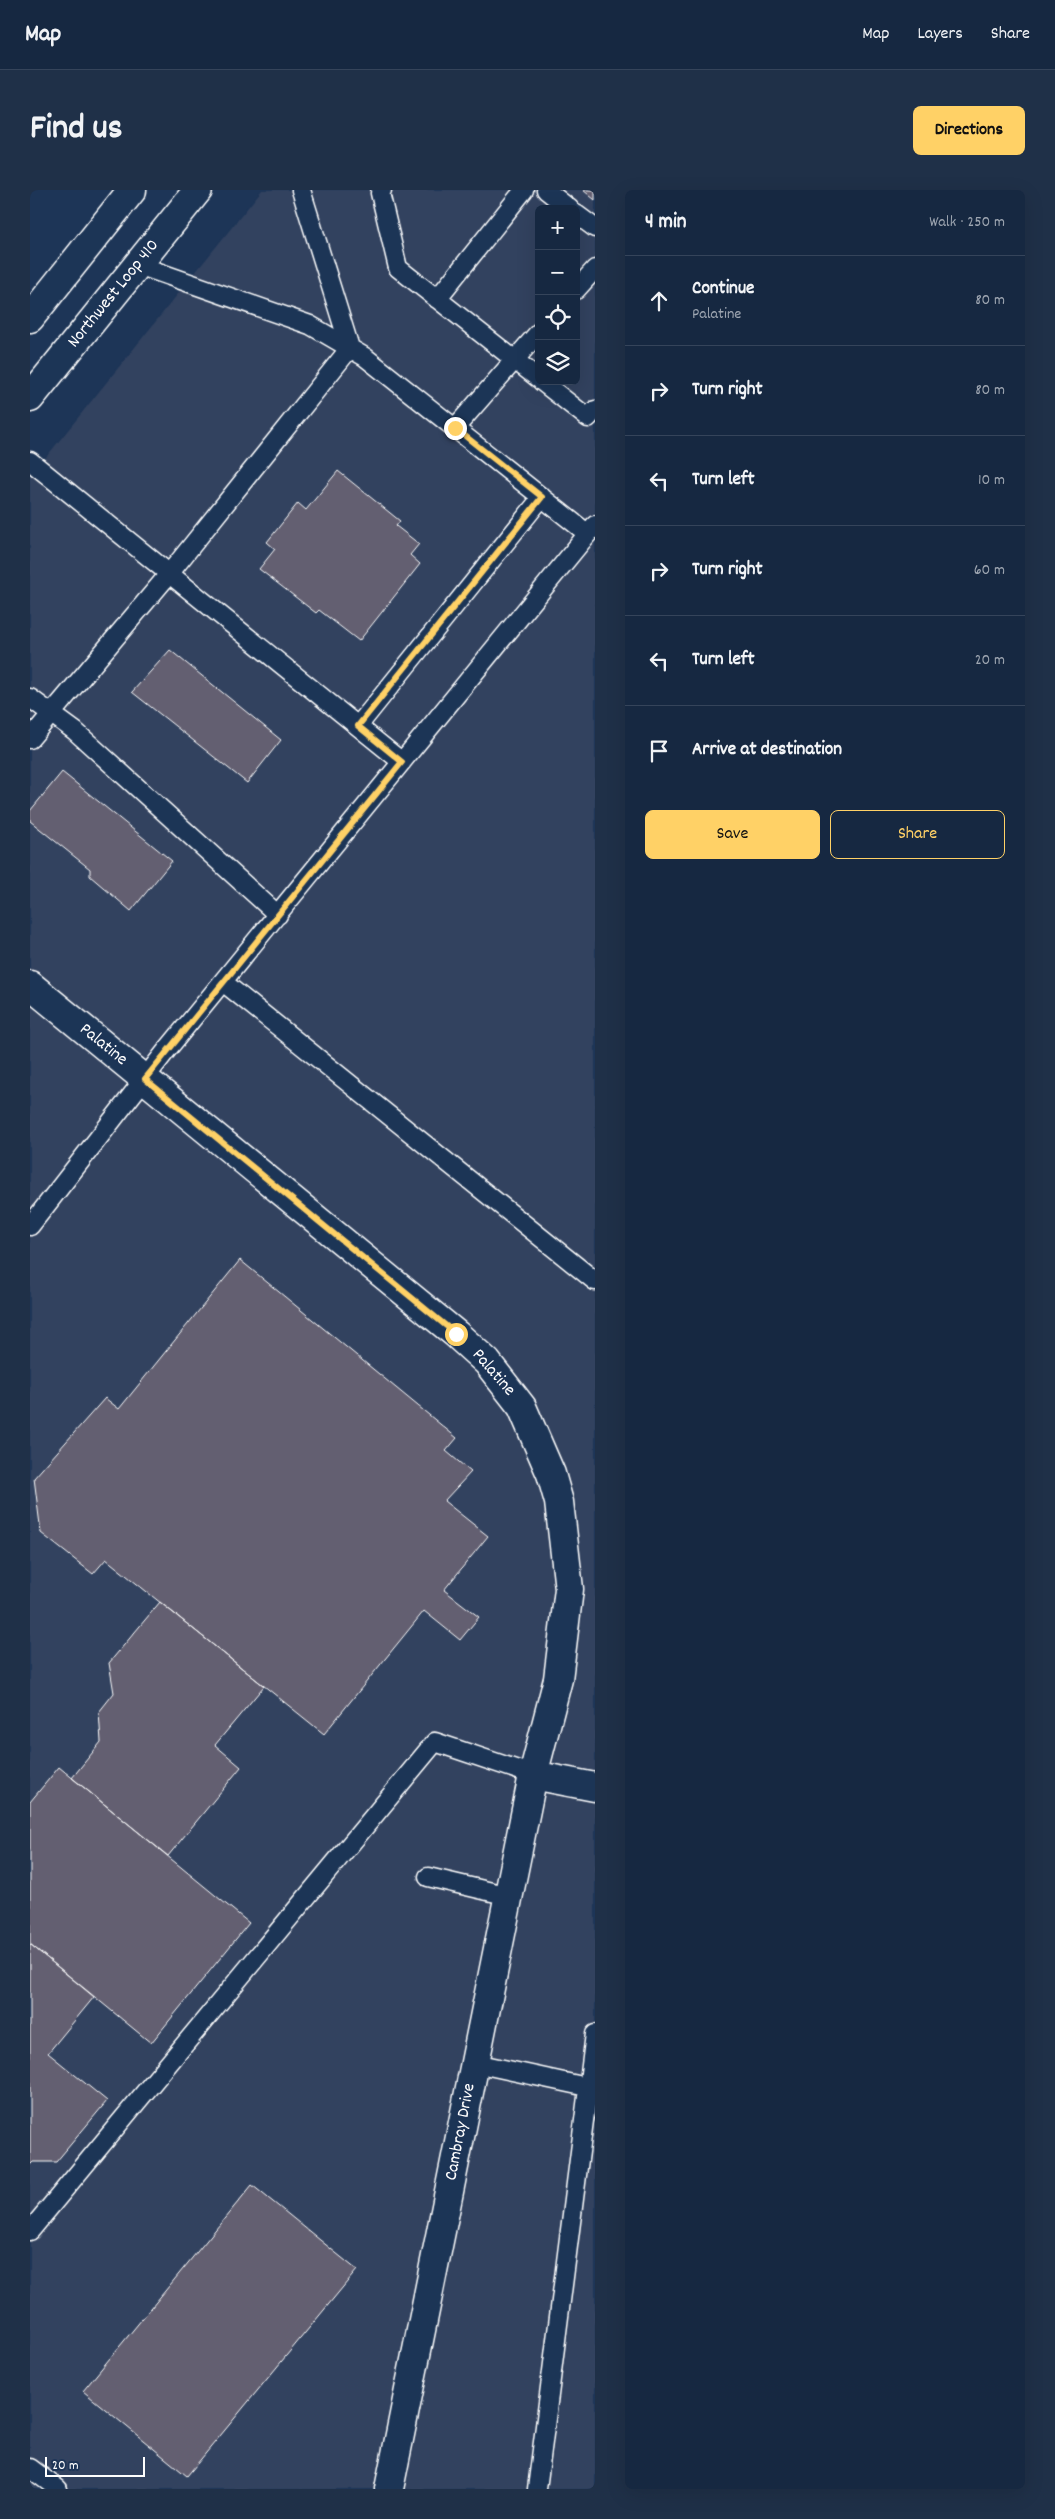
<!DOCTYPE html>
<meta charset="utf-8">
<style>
body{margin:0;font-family:Dekko,sans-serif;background:#1f3048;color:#f1f3f6}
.controls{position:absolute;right:15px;top:15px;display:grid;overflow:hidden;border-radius:8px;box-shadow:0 5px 20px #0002}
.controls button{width:45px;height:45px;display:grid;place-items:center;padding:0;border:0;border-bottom:1px solid #35445a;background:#162841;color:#f1f3f6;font:25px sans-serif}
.scale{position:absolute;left:15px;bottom:12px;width:100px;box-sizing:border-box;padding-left:5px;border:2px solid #fff;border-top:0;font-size:14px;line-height:18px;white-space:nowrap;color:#fff;-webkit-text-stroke:4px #1d3557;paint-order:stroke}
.stop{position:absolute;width:15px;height:15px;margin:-11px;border:4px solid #ffd166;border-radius:50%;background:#fff}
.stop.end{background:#ffd166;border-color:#fff;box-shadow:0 1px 5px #0008}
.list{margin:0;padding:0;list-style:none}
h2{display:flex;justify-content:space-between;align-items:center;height:65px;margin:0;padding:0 20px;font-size:21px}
h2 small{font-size:16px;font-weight:400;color:#9ea6b1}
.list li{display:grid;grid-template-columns:32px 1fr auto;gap:15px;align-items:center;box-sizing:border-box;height:90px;padding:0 20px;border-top:1px solid #35445a}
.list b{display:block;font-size:19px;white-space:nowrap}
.list p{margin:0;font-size:16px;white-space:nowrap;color:#9ea6b1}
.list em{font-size:16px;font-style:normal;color:#9ea6b1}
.actions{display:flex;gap:10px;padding:15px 20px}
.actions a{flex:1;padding:11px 0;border:1px solid #ffd166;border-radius:8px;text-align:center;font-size:18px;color:#ffd166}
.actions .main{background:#ffd166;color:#111}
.icon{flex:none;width:28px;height:28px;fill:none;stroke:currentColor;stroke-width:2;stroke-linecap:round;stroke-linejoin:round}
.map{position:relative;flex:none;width:565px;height:2299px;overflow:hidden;border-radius:8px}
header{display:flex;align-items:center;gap:30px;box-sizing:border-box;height:70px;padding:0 25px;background:#162841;border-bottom:1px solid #35445a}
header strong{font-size:24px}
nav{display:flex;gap:28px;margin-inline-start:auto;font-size:18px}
.intro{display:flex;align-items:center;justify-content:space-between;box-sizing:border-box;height:120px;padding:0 30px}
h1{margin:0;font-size:35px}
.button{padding:12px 22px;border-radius:8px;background:#ffd166;color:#111;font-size:18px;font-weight:700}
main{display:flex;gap:30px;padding:0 30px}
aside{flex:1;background:#162841;border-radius:8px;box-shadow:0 5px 20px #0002}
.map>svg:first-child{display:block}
.built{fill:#32425f;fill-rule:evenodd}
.building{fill:#635f71;stroke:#fff}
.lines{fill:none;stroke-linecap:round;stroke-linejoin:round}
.lane-casing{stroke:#fff;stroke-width:21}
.street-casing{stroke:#fff;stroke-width:31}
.secondary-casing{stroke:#fff;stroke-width:31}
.highway-casing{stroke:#fff;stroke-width:31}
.lane{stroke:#1d3557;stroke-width:18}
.street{stroke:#1d3557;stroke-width:28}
.secondary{stroke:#1d3557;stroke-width:28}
.highway{stroke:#1d3557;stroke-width:28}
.route{stroke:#ffd166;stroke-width:6}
.labels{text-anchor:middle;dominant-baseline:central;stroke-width:4;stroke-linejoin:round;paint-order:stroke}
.street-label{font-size:18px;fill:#fff;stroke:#1d3557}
</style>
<header>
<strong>Map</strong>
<nav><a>Map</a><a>Layers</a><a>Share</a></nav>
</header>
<div class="intro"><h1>Find us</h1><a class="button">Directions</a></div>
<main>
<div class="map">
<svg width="565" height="2299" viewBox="0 0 565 2299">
<rect width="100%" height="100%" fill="#1d3557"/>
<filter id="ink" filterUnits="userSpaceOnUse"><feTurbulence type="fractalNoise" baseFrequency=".02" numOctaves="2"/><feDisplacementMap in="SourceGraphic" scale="10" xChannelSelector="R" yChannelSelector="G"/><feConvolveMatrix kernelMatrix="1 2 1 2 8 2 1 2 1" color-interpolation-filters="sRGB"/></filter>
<g filter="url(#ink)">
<path class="built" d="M232,0H565V2299H0V287ZM509,19H546V191H509Z"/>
<path class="building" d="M553,0H565V10Z
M308,281L370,331L366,336L389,354L380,365L390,374L329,451L289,420L286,423L229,379L245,359L237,352L268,313L276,320Z
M140,460L251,550L217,593L102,502Z
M32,582L142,671L101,721L60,686V679L0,631V621Z
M210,1070L427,1248L416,1261L441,1282L414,1311L458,1346L414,1400L449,1427L430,1450L394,1421L294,1544L76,1369L63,1384L11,1343L4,1288L75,1208L89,1219Z
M130,1412L234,1496L185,1555L211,1577L138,1666L42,1588L71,1552L69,1522L84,1503L79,1473Z
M29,1577L219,1733L121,1853L0,1754V1612Z
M0,1754L64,1807L18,1863L77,1911L26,1972H3L0,1975Z
M222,1995L327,2080L157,2286L53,2201Z"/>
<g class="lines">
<g class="lane-casing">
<path id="lane" d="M271,0L320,158
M352,0L350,3L368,78L509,189
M516,0L540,19
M546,24L565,38
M108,75L280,135L335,167L558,344
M546,100L565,79
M407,109L494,0
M511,191L558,228L565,220
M425,238L509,142
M0,271L372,572
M0,508L45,541L248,725
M328,536L512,307
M0,549L139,384L320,158
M193,792L565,1091
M0,1036L136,861L565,335
M398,1687L479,1706
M445,1873L557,1897
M0,2041L405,1552L503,1585
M0,2278L28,2299
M507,2299L565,1844"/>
</g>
<g class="street-casing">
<path id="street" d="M0,795L426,1144L457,1172L492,1217L521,1284L529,1312L539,1399L528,1489L503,1585L359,2299
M503,1585L565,1597"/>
</g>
<g class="secondary-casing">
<path id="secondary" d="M0,208L168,0"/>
</g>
<g class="highway-casing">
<path id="highway" d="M0,128L102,0"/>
</g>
<use href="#lane" class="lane"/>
<use href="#street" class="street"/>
<use href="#secondary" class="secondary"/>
<use href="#highway" class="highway"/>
</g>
</g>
<g class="lines" filter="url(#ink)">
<path class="route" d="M425,238L512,307L328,536L372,572L115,889L426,1144"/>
</g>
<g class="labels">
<g class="street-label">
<text transform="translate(84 104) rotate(-51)">Northwest Loop 410</text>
<text transform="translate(73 855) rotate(39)">Palatine</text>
<text transform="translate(463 1183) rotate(49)">Palatine</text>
<text transform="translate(431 1942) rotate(-79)">Cambray Drive</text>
</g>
</g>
</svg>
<div class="controls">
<button>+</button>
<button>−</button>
<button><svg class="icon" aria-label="locate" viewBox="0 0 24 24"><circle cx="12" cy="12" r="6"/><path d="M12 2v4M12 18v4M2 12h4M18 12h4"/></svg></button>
<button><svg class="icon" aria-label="layers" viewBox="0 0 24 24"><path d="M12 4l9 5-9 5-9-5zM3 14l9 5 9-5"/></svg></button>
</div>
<div class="scale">20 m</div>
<div class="stop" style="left:426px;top:1144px"></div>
<div class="stop end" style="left:425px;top:238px"></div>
</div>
<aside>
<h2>4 min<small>Walk · 250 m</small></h2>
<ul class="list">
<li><svg class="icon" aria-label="ahead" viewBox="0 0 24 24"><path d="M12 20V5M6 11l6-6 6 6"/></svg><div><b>Continue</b><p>Palatine</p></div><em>80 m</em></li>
<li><svg class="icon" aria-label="right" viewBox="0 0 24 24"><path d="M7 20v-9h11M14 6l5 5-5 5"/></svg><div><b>Turn right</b></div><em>80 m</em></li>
<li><svg class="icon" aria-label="left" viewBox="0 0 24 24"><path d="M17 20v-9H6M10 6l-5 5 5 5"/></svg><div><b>Turn left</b></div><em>10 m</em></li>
<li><svg class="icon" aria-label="right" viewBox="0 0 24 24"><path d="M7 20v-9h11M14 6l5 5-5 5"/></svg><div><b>Turn right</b></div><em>60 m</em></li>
<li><svg class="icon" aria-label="left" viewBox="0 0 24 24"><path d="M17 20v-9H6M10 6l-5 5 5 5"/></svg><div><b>Turn left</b></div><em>20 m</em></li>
<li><svg class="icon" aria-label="arrive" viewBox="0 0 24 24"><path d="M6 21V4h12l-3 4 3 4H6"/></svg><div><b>Arrive at destination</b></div></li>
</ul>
<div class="actions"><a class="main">Save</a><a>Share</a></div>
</aside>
</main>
